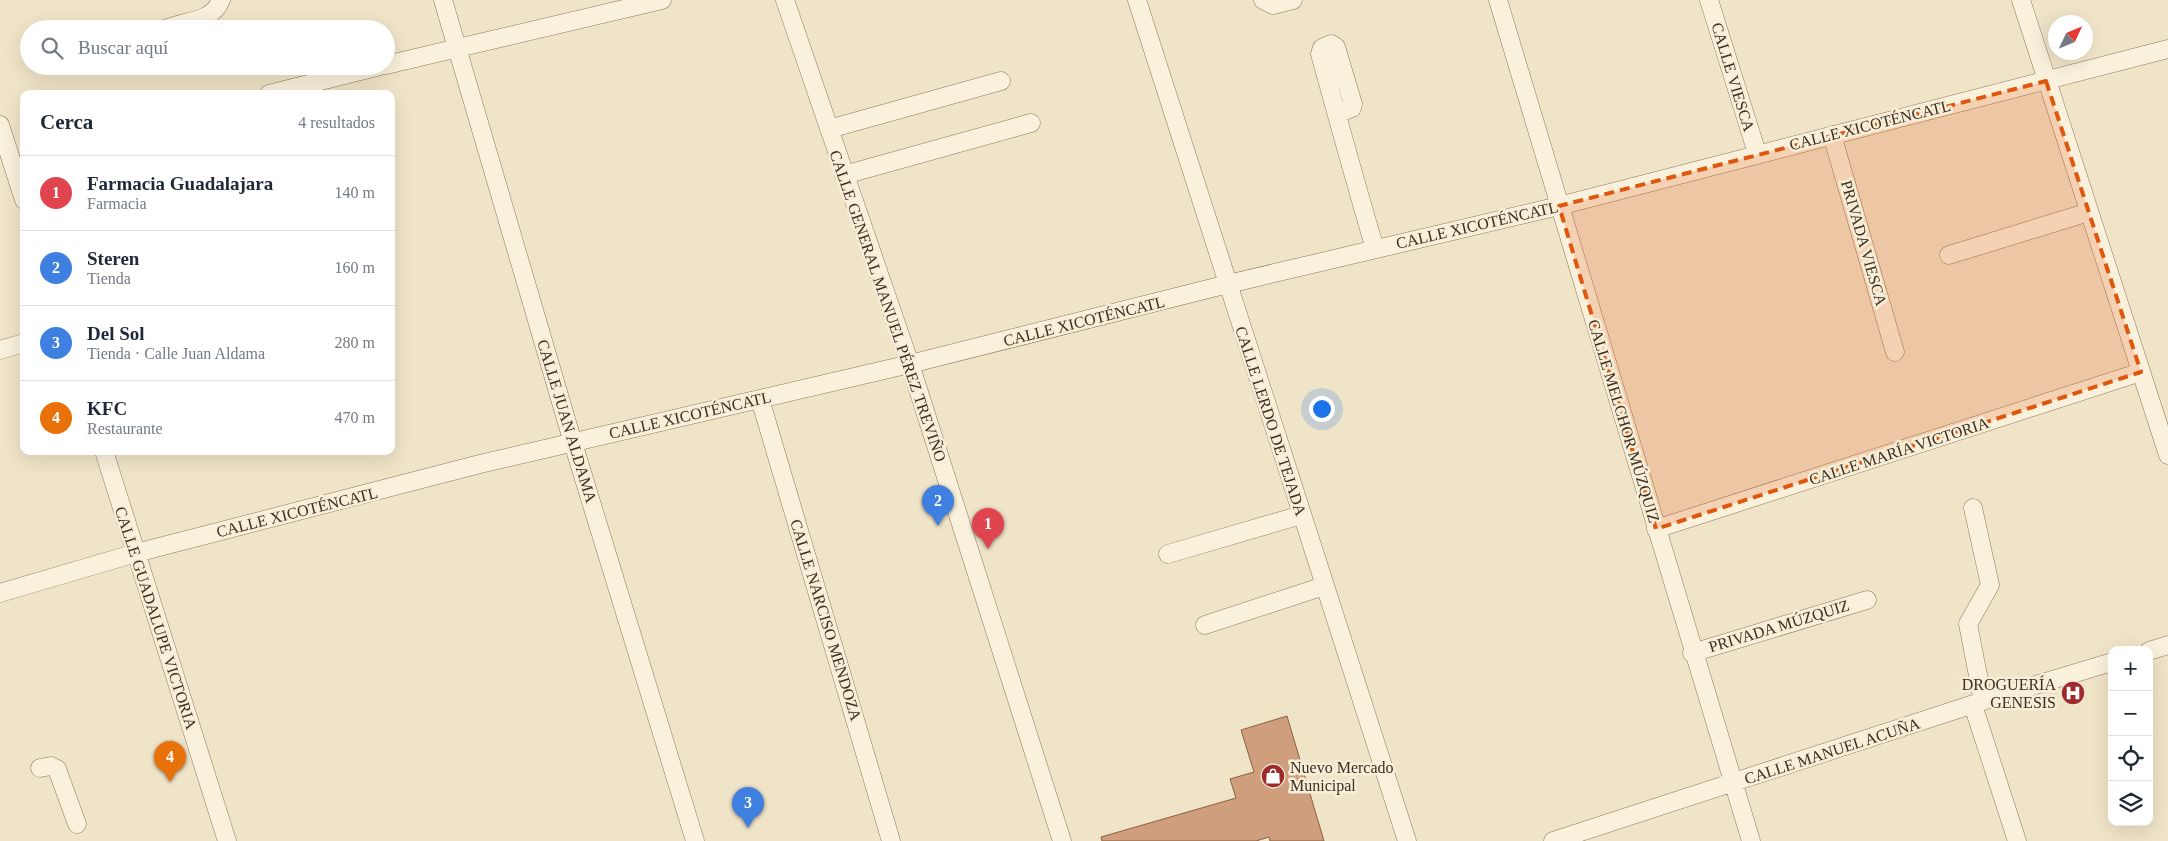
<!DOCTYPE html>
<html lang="es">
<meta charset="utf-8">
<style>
body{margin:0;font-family:Georgia,serif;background:#f6f6f7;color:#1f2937}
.controls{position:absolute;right:15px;bottom:15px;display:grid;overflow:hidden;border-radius:10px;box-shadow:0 5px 20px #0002}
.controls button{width:45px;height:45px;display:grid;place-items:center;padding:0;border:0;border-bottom:1px solid #e0e1e3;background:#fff;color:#1f2937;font:25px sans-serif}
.compass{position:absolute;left:2048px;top:15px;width:45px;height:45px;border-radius:50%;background:#fff;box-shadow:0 5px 20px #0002;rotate:46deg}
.you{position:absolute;left:1321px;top:408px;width:18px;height:18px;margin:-12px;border:4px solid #fff;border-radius:50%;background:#1a73e8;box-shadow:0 0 0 8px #1a73e833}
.badge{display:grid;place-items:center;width:32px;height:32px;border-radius:50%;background:#9e2a2b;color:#fff;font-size:16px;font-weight:700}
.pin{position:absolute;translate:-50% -41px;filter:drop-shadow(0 1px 2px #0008)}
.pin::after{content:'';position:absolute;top:26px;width:18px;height:15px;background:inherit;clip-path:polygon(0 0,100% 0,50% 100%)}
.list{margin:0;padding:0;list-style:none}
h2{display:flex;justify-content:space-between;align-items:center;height:65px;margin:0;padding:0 20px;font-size:21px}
h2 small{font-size:16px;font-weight:400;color:#747a83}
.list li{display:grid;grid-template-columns:32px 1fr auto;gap:15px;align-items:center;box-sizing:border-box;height:75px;padding:0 20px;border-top:1px solid #e0e1e3}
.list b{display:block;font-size:19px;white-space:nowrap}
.list p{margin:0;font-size:16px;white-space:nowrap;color:#747a83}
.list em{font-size:16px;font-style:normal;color:#747a83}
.icon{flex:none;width:28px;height:28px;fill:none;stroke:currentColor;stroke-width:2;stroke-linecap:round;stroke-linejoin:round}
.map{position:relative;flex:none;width:2168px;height:841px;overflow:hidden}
.search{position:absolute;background:#fff;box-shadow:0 5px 20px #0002;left:20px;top:20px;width:375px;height:55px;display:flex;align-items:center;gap:12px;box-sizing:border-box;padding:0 18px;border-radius:28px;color:#747a83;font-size:19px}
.panel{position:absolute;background:#fff;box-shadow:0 5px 20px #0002;left:20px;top:90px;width:375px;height:365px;border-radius:10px}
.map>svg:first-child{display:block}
.building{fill:#cf9f7d;stroke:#8d5f41}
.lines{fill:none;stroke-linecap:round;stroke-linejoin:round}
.minor-casing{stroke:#8d765c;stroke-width:19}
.minor{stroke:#faf1dc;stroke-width:18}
.marked{fill:#df570d;fill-opacity:0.2;stroke:#df570d;stroke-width:4;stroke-dasharray:10 6;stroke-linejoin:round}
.labels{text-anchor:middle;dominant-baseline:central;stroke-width:5;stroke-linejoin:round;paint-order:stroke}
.street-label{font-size:16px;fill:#3d2e20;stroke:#f7eed8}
.poi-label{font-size:16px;fill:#3d2e20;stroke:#f7eed8;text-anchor:end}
</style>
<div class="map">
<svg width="2168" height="841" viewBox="0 0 2168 841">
<rect width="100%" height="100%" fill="#f0e4c8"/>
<path class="building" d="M1287,716L1324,841H1270L1269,837L1256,841H1102L1101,837L1236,798L1230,779L1254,772L1241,730Z"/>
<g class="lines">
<g class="minor-casing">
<path id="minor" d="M443,0L573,443L695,841
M785,0L910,364L1062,841
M1137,0L1407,841
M1263,0L1273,5L1293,0
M1498,0L1751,841
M1709,0L1757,153
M2021,0L2168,455
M165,29C185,20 212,23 221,0
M386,65L662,0
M269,94L380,66
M1337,114L1352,108L1353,104L1336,47L1331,44L1322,48L1320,54C1338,119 1356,185 1375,249
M0,125L24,200
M829,129L1001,81
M1832,135L1895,352
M844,175L1031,123
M1949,255L2089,212
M0,350L24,343
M760,399L891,841
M104,451L227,841
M1973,508L1990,585L1968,624L1983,701
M1656,529L2141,372
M1168,554L1301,515
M0,593L136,553L480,464L910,364L1228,284L1559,206L2168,49
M1205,625L1324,586
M2149,651L2168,645
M1692,653L1867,600
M1973,705L2017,841
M40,768L51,766L57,769L77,824
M1553,841L1983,701L2112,662"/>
</g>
<use href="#minor" class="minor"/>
</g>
<path class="marked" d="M2046,81L2141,372L1656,529L1559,206Z"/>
<defs>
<g id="hospital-disc" transform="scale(1.25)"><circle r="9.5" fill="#9e2a2b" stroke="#f7eed8"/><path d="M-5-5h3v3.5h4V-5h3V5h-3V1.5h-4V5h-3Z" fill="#fff"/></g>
<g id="shop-disc" transform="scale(1.25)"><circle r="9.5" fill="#9e2a2b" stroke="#f7eed8"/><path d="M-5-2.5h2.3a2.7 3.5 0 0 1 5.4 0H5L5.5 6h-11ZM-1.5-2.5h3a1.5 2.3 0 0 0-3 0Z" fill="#fff"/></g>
</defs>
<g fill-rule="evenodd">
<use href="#hospital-disc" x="2073" y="693"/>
<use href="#shop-disc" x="1273" y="776"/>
</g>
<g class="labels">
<g class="street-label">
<text transform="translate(1733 77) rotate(73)">CALLE VIESCA</text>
<text transform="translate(1870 125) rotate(-14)">CALLE XICOTÉNCATL</text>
<text transform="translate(1477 225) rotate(-13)">CALLE XICOTÉNCATL</text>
<text transform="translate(1864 243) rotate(74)">PRIVADA VIESCA</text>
<text transform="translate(888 306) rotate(71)">CALLE GENERAL MANUEL PÉREZ TREVIÑO</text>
<text transform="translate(1084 321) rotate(-14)">CALLE XICOTÉNCATL</text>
<text transform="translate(690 415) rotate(-13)">CALLE XICOTÉNCATL</text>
<text transform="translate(567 421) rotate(73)">CALLE JUAN ALDAMA</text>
<text transform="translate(1271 421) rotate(72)">CALLE LERDO DE TEJADA</text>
<text transform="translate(1624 421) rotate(73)">CALLE MELCHOR MÚZQUIZ</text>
<text transform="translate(1899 451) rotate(-18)">CALLE MARÍA VICTORIA</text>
<text transform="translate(297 512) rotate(-14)">CALLE XICOTÉNCATL</text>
<text transform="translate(156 618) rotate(72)">CALLE GUADALUPE VICTORIA</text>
<text transform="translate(826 620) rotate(73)">CALLE NARCISO MENDOZA</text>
<text transform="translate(1779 626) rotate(-17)">PRIVADA MÚZQUIZ</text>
<text transform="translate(1832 751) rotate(-18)">CALLE MANUEL ACUÑA</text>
</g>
<g class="poi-label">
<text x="2056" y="684">DROGUERÍA<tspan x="2056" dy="18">GENESIS</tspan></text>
<text x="1290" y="767" text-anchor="start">Nuevo Mercado<tspan x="1290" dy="18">Municipal</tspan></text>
</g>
</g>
</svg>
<div class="controls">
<button>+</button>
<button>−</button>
<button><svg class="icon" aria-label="locate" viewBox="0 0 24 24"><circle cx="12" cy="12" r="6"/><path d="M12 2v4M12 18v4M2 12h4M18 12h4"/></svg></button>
<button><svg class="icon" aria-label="layers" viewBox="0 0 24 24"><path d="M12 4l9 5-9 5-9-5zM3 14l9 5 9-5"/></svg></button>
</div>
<svg class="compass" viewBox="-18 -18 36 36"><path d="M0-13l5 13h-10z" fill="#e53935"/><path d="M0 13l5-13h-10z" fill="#747a83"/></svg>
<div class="you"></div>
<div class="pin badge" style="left:988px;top:549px;background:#e0444e">1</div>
<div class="pin badge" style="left:938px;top:526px;background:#3f7fe0">2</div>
<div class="pin badge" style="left:748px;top:828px;background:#3f7fe0">3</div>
<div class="pin badge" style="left:170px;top:782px;background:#e8710a">4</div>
<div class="search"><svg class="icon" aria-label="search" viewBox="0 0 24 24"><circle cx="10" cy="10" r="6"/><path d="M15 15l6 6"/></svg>Buscar aquí</div>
<section class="panel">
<h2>Cerca<small>4 resultados</small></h2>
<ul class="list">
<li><span class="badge" style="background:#e0444e">1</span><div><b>Farmacia Guadalajara</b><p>Farmacia</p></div><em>140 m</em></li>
<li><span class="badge" style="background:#3f7fe0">2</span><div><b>Steren</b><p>Tienda</p></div><em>160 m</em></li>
<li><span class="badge" style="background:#3f7fe0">3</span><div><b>Del Sol</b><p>Tienda · Calle Juan Aldama</p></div><em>280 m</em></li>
<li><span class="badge" style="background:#e8710a">4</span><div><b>KFC</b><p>Restaurante</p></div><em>470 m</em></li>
</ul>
</section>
</div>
